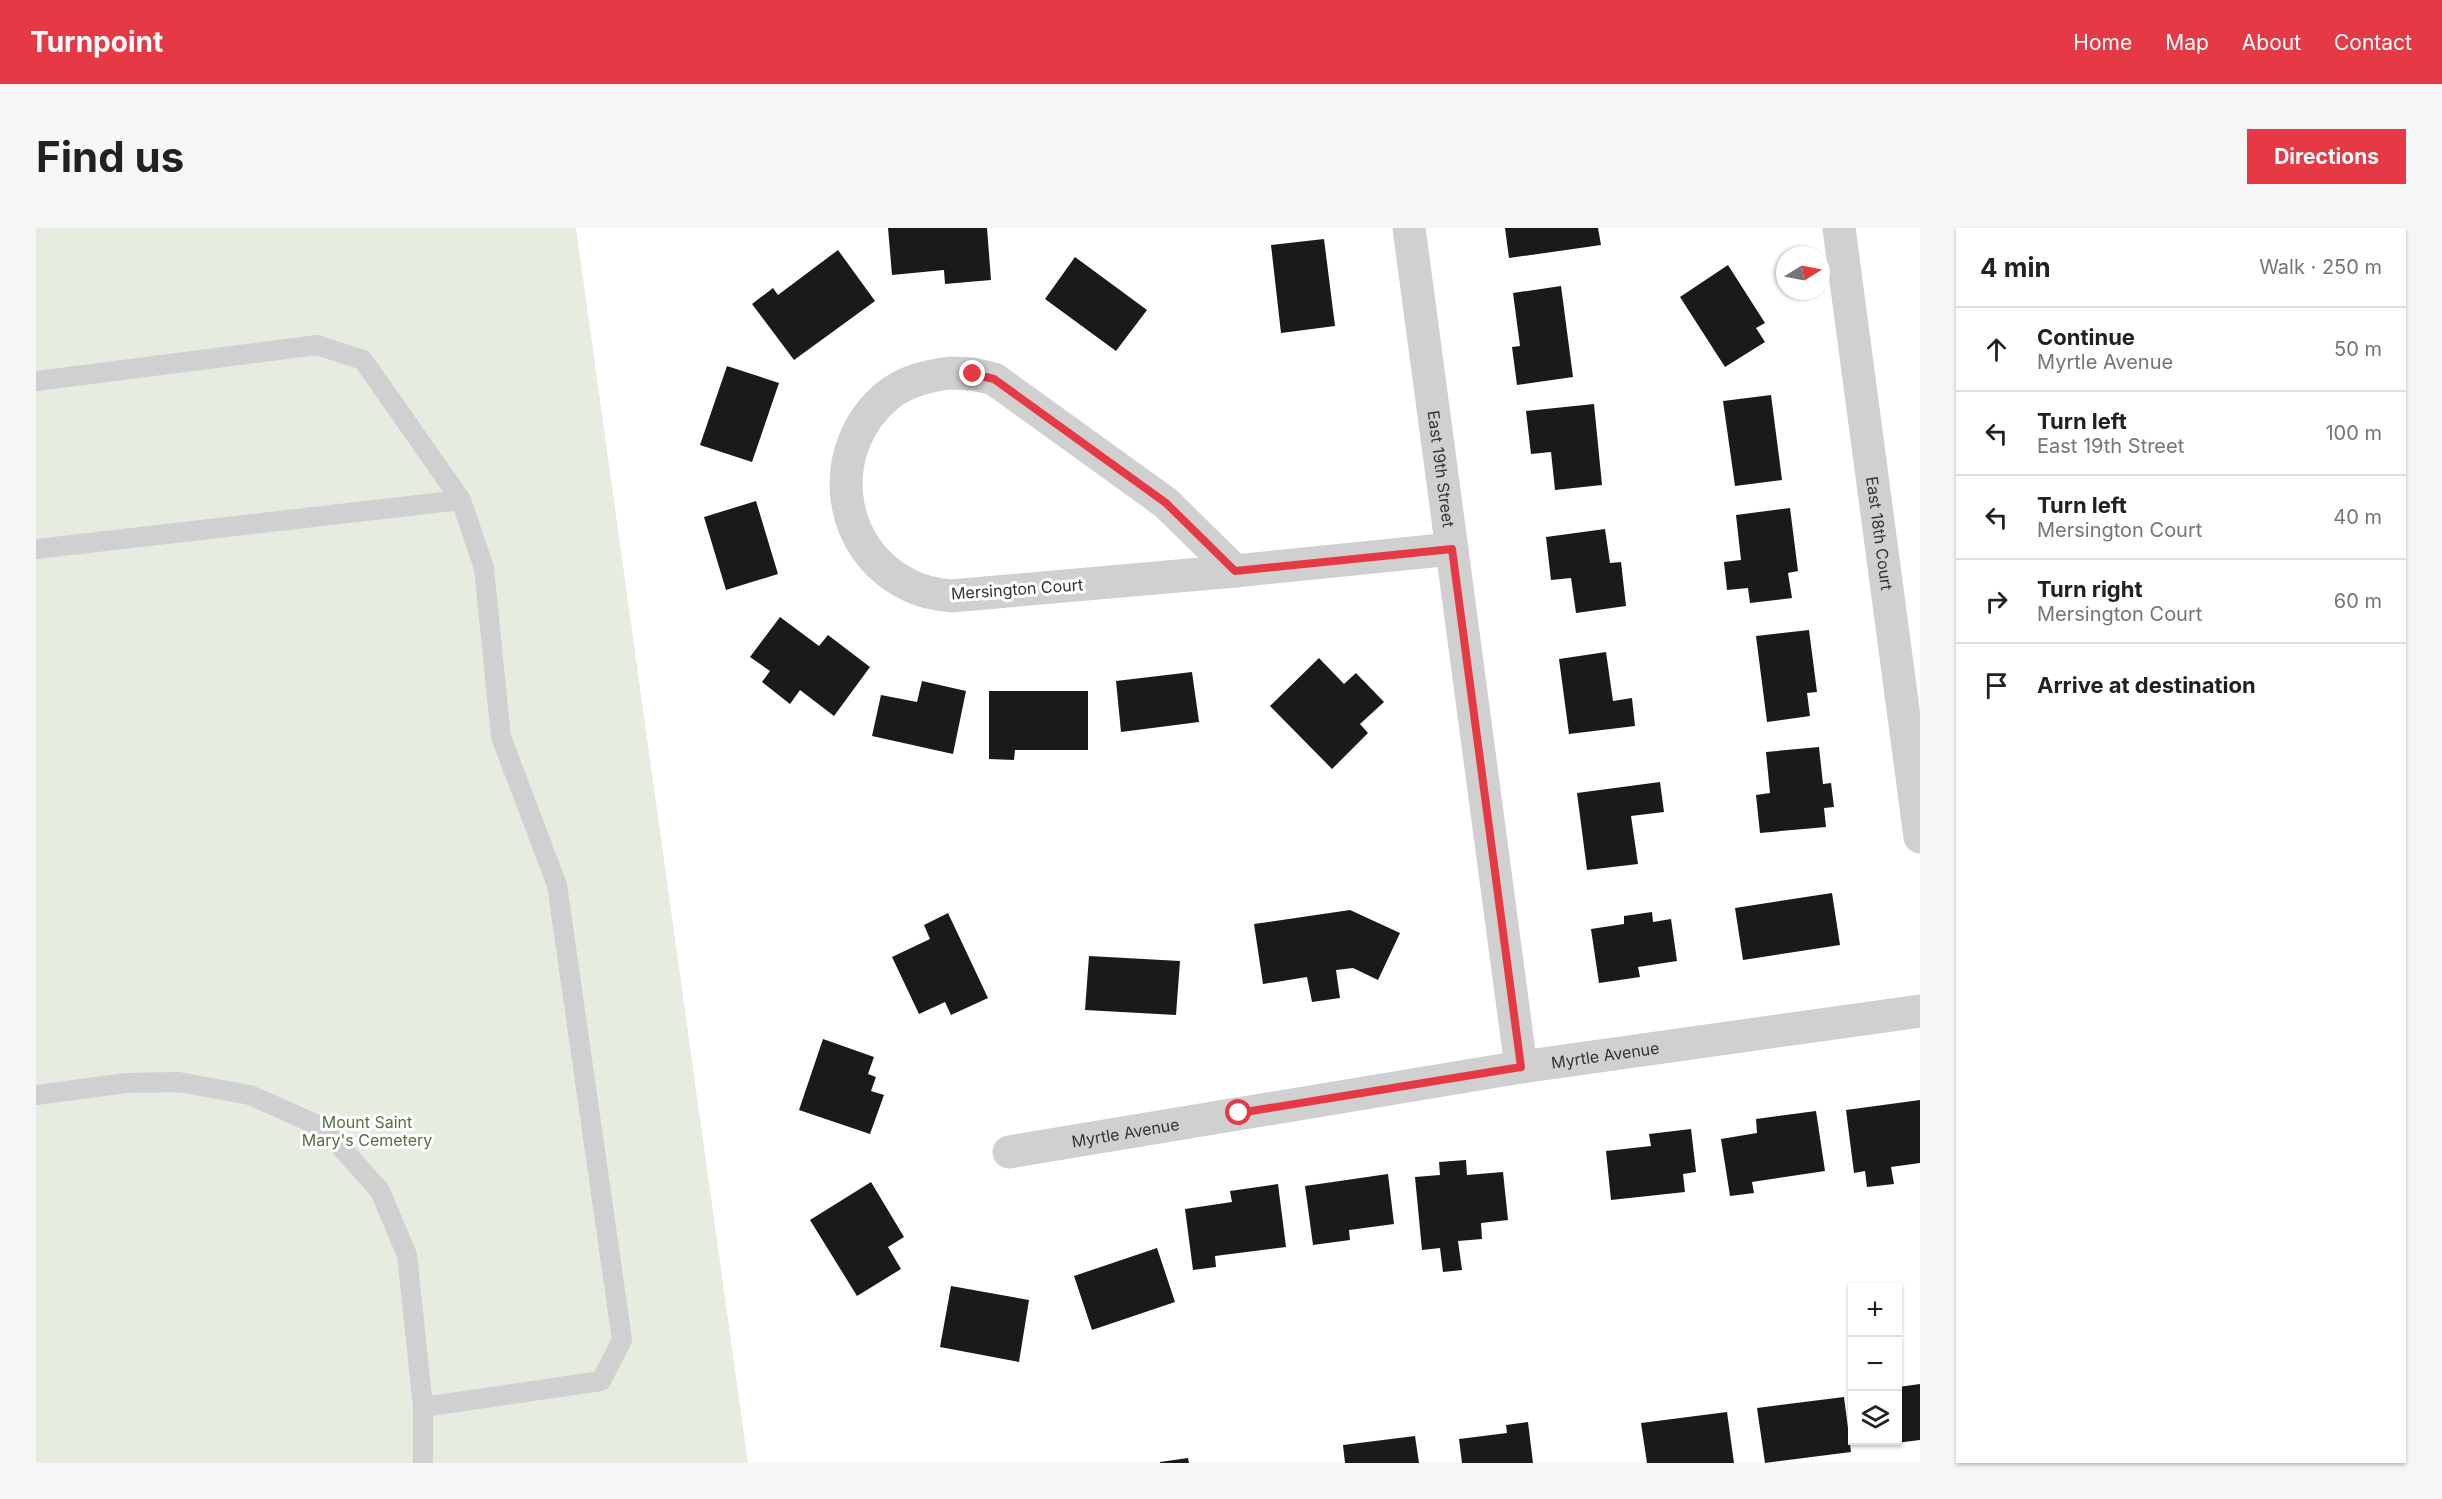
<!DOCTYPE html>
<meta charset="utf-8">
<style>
body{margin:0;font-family:Inter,sans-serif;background:#f6f6f6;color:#202124}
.controls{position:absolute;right:18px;bottom:18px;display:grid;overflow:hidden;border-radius:0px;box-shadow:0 2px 4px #0004}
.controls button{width:54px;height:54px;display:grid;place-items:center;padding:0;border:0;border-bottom:2px solid #e0e0e0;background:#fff;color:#202124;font:30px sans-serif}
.compass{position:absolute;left:1740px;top:18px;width:54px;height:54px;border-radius:50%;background:#fff;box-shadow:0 2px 4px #0004;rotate:80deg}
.stop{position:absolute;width:18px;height:18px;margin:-14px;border:4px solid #e63946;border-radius:50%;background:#fff}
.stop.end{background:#e63946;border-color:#fff;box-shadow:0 2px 6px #0008}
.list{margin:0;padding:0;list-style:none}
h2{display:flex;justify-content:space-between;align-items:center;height:78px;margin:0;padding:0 24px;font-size:26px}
h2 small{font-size:20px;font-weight:400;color:#757577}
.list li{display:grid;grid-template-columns:39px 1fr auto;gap:18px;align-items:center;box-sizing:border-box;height:84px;padding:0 24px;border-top:2px solid #e0e0e0}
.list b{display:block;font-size:22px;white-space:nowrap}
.list p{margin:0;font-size:20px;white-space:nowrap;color:#757577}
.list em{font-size:20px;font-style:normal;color:#757577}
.icon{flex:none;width:33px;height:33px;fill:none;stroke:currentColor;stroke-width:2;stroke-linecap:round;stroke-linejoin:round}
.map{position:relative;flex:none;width:1884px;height:1235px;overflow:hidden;border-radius:0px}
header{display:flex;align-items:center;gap:36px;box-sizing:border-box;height:84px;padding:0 30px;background:#e63946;color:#fff}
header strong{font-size:28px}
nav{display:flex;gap:33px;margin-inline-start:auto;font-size:21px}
.intro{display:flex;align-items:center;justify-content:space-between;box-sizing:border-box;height:144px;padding:0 36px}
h1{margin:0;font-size:42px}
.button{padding:15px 27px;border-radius:0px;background:#e63946;color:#fff;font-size:21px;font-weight:700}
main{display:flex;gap:36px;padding:0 36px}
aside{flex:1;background:#fff;border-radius:0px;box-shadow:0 2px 4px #0004}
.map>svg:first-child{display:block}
.green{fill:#e6ecdf}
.building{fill:#1a1a1a}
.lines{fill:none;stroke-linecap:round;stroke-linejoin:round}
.lane{stroke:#d0d0d0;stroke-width:20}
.street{stroke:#d0d0d0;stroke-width:33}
.route{stroke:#e63946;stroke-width:8}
.labels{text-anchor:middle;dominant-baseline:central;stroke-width:6;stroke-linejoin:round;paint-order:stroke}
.street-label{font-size:16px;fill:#333;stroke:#fff}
.park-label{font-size:16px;fill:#56703f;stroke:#fff}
</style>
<header>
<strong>Turnpoint</strong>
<nav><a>Home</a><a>Map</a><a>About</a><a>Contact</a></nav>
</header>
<div class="intro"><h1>Find us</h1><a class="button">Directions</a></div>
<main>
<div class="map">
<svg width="1884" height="1235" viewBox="0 0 1884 1235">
<rect width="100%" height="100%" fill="#fff"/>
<path class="green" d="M0,0H540L712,1235H0Z"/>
<path class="building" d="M852,0H951L955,52L909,56L908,42L856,47Z
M1469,0H1562L1565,17L1473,30Z
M1288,11L1299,98L1245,105L1235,17Z
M802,22L839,73L758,132L716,76L737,60L742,67Z
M1039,29L1111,82L1080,123L1009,71Z
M1692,37L1729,95L1720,100L1729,114L1689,139L1644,69Z
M1525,58L1537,149L1481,157L1476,119L1484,118L1477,65Z
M691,138L743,155L716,234L664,217Z
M1735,167L1746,252L1699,258L1687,173Z
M1558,176L1566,257L1519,262L1515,224L1495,226L1490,183Z
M720,273L742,346L690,362L668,289Z
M1754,280L1762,343L1752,345L1756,370L1714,375L1712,360L1691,362L1688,334L1705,332L1700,287Z
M1569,301L1574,335L1585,334L1590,378L1540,385L1535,350L1515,352L1510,309Z
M744,389L783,418L792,407L834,439L798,488L764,462L754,476L726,454L734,443L714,429Z
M1773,402L1781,464L1771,465L1774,488L1731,494L1720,408Z
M1570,424L1577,473L1596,470L1599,498L1533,506L1523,431Z
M1283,430L1308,456L1320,445L1348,474L1324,496L1332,505L1296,541L1234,478Z
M1156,444L1163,494L1085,504L1080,453Z
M886,453L930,463L917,526L836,508L845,467L881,474Z
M953,463H1052V522H979L978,532L953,531Z
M1783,519L1787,556L1795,555L1798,579L1788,580L1790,599L1724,605L1720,567L1734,565L1730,524Z
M1624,554L1628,584L1595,588L1602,636L1551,642L1541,565Z
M1796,665L1804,717L1707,732L1699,680Z
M1314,682L1364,705L1342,752L1317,740L1300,742L1304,770L1276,774L1271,749L1227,756L1218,696Z
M1616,684L1617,694L1635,691L1641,733L1602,739L1604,749L1563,755L1555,701L1588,696V688Z
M912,685L952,770L915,787L909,774L883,786L856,729L894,711L888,697Z
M1053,728L1144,733L1140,787L1049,782Z
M787,811L838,829L832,846L840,849L835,863L848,867L834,906L763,882Z
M1884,872V935L1855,939L1858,956L1831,959L1829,943L1818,945L1810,882Z
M1780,883L1789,943L1716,954L1718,965L1694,968L1685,911L1721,905L1720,891Z
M1655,901L1660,944L1647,946L1649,964L1575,972L1570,923L1615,918L1613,906Z
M1430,932L1431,947L1467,944L1472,992L1445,995L1446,1011L1422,1013L1426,1042L1407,1044L1404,1020L1386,1022L1379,949L1404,947L1403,934Z
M1352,946L1358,996L1313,1002L1314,1012L1277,1017L1269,958Z
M835,954L868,1009L852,1019L865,1041L821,1068L774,992Z
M1242,956L1250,1019L1179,1028L1180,1039L1157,1042L1149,981L1196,974L1194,963Z
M1121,1020L1139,1074L1056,1102L1038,1048Z
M915,1058L993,1072L983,1134L904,1119Z
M1884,1156V1212L1852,1216L1851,1212H1862V1159Z
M1808,1169L1815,1224L1729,1235L1721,1180Z
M1691,1184L1698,1235H1611L1605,1195Z
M1492,1194L1497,1235H1426L1423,1211L1471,1205L1470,1197Z
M1379,1208L1383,1235H1309L1307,1217Z
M1152,1230L1153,1235H1124V1234Z"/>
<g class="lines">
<path class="lane" d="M0,153L281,117L327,132L425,272
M0,321L425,272L448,340L465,509L521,657L586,1112L565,1153L387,1179L371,1027L344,963L288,900L214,867L143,854L90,855L0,867
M387,1235V1179"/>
<g class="street">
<path id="s1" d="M1373,0L1485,839"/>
<path id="s2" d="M1803,0L1884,609"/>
<path d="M914,145L937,146L958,151L1130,275L1199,343L915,368C900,366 885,364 871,356C799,320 789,220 851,168C869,153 892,148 914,145Z"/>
<path d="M1199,343L1416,321"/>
<path id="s3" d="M973,924L1485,839L1884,783"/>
</g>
</g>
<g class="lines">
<path class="route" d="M937,146L958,151L1130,275L1199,343L1416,321L1485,839L1203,885"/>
</g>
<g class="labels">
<g class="street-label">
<text stroke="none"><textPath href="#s1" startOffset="243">East 19th Street</textPath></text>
<text stroke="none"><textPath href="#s2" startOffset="308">East 18th Court</textPath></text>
<text transform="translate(981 361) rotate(-4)">Mersington Court</text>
<text stroke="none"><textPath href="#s3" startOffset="604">Myrtle Avenue</textPath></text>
<text stroke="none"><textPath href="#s3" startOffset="118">Myrtle Avenue</textPath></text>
</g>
<g class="park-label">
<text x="331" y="894">Mount Saint<tspan x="331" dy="18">Mary's Cemetery</tspan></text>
</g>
</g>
</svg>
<div class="controls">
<button>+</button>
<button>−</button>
<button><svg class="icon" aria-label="layers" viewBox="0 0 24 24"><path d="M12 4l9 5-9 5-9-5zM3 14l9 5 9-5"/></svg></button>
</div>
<svg class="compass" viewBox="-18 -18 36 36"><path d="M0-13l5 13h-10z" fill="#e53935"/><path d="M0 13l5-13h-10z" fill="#757577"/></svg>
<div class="stop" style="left:1203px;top:885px"></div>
<div class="stop end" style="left:937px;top:146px"></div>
</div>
<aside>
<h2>4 min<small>Walk · 250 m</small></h2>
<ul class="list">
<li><svg class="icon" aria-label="ahead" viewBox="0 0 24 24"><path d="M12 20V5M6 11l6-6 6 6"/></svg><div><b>Continue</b><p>Myrtle Avenue</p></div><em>50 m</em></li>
<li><svg class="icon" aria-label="left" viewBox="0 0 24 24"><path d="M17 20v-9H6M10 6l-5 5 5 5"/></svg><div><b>Turn left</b><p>East 19th Street</p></div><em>100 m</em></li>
<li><svg class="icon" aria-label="left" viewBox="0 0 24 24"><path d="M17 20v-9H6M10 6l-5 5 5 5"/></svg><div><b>Turn left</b><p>Mersington Court</p></div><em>40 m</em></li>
<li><svg class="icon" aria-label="right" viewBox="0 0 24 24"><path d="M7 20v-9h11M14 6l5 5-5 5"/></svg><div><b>Turn right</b><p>Mersington Court</p></div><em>60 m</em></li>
<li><svg class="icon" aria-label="arrive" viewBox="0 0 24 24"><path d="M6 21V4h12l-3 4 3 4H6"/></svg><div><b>Arrive at destination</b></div></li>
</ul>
</aside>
</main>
